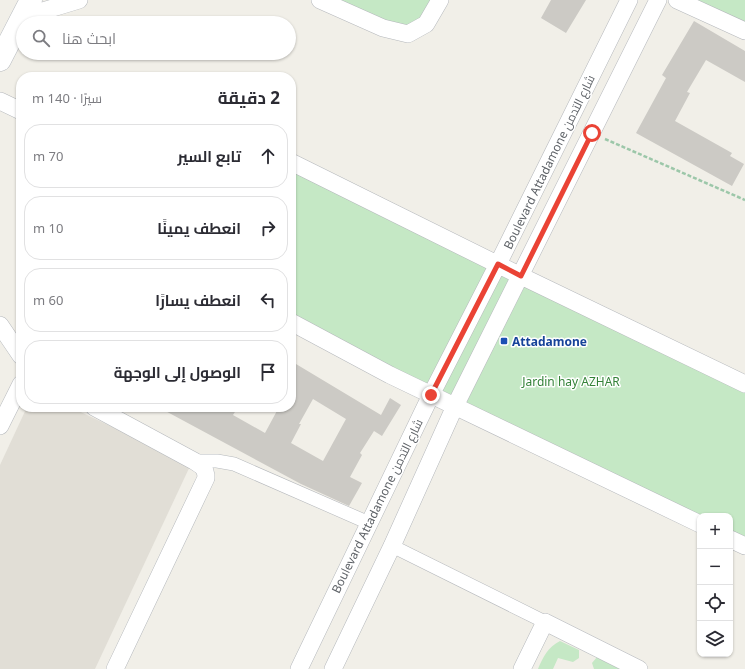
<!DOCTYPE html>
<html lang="ar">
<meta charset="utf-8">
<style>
body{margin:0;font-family:"Noto Sans",Cairo,sans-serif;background:#f7f7f7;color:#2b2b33;direction:rtl}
.controls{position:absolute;right:12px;bottom:12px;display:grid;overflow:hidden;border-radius:8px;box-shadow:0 1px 3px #0004}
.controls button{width:36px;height:36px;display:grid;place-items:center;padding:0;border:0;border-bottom:1px solid #e1e1e2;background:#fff;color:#2b2b33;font:20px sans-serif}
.stop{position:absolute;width:12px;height:12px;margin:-9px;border:3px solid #ea4335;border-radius:50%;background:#fff}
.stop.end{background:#ea4335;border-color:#fff;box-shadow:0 1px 4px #0008}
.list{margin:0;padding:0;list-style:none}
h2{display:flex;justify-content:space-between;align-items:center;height:52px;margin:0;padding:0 16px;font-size:17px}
h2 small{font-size:13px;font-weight:400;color:#7c7c81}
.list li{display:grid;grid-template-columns:26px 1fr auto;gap:12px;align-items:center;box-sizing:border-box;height:64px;margin:0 8px 8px;padding:0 8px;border:1px solid #e1e1e2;border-radius:16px}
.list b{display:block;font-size:15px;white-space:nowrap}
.list em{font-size:13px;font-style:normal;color:#7c7c81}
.icon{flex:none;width:22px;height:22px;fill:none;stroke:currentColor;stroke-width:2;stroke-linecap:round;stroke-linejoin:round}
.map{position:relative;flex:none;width:745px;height:669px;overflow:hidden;direction:ltr}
.search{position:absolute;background:#fff;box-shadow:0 1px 3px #0004;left:16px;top:16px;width:280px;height:44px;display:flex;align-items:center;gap:10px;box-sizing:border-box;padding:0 14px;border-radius:22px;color:#7c7c81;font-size:15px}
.panel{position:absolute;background:#fff;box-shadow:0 1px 3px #0004;left:16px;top:72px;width:280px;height:340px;border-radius:16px;direction:rtl}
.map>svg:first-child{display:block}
.education{fill:#e1ded6}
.green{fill:#c5e8c5}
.building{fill:#cccac5;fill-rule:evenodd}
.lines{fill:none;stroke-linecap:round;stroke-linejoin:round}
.pedestrian-casing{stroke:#b5b8bc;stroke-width:14}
.minor-casing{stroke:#b5b8bc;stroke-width:18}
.secondary-casing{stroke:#b6babf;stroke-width:23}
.path{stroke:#9cc7a9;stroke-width:2.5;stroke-dasharray:4 2;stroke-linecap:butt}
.pedestrian{stroke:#fff;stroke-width:13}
.minor{stroke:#fff;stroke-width:17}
.secondary{stroke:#fff;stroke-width:22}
.route{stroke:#ea4335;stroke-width:5}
.transit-dot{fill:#1a4fb4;stroke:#fff;stroke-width:1.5}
.labels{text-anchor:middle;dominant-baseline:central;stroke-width:3;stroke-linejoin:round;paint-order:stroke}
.street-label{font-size:12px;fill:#5f6368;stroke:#fff}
.transit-label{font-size:12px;font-weight:bold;fill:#164399;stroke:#fff;text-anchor:start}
.park-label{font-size:12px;fill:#348238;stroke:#fff}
</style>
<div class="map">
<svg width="745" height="669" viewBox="0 0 745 669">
<rect width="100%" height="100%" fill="#f1efe8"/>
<path class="education" d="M27,407H70L191,464L95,669H0V465Z"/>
<path class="green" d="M324,0H434L408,34Z
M676,0H745V35Z
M291,165L745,385V543L730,536V516H700L291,325Z
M560,641L579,650V658L573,662L558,658L553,669H538C543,657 548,647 560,641Z
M597,657L622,669H594L592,663Z"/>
<path class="building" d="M551,0H586L566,33L541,18Z
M694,21L745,51V82L706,60L687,92L690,93L675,121L732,153L730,156L744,164L732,186L636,133L666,78L662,75Z
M291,361L381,415L390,398L401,405L382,436L374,431L360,453L362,455L350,477L362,483L349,506L301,484L158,407H238L233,415L265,433L279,407H291ZM313,399L346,419L323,461L291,443L301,424H299Z"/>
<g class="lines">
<g class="pedestrian-casing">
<path id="pedestrian" d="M194,461H217L234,464L369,523
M392,546L545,622"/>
</g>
<g class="minor-casing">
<path id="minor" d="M320,0L383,28L408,34L426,24L440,0
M677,0L745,31
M23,17L79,0
M0,101L21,111
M291,162L521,276L745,384
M291,322L390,375L700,524
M0,325L21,356
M94,407L194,461C202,466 206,468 206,478L115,669
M0,426L21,384
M730,539L745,546
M299,669L431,395L498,264L629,0
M333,669L392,546L455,406L658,0
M522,669L545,622L639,669"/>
</g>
<g class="secondary-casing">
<path id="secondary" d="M0,60L31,0"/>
</g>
<path class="path" d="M605,139L745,200"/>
<use href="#pedestrian" class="pedestrian"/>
<use href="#minor" class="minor"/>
<use href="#secondary" class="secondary"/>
</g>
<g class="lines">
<path class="route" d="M431,395L498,264L521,276L592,133"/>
</g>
<rect class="transit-dot" x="500" y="337" width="8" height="8" rx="2"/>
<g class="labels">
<g class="street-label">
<text transform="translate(549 162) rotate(-64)">Boulevard Attadamone شارع التدمن</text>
<text transform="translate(377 506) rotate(-64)">Boulevard Attadamone شارع التدمن</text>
</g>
<g class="transit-label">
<text x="512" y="341">Attadamone</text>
</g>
<g class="park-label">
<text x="571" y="381">Jardin hay AZHAR</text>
</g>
</g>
</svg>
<div class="controls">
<button>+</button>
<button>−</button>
<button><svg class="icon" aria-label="locate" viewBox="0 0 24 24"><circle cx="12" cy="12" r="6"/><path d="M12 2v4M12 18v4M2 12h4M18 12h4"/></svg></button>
<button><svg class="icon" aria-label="layers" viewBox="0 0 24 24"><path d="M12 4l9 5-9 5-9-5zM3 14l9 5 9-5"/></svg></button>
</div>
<div class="stop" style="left:592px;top:133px"></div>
<div class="stop end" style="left:431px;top:395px"></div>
<div class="search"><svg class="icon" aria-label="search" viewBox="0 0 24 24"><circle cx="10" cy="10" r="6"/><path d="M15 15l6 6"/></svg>ابحث هنا</div>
<section class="panel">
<h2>2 دقيقة<small>سيرًا · 140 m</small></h2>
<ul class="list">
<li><svg class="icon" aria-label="ahead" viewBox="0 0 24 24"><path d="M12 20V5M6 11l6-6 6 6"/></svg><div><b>تابع السير</b></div><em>70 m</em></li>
<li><svg class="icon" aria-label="right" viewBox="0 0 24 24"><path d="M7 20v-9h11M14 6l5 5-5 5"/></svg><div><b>انعطف يمينًا</b></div><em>10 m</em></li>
<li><svg class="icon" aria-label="left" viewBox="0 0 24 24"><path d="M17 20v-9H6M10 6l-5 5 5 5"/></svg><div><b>انعطف يسارًا</b></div><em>60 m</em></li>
<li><svg class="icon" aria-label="arrive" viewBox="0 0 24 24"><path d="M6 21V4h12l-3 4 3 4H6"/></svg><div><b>الوصول إلى الوجهة</b></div></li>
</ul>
</section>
</div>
